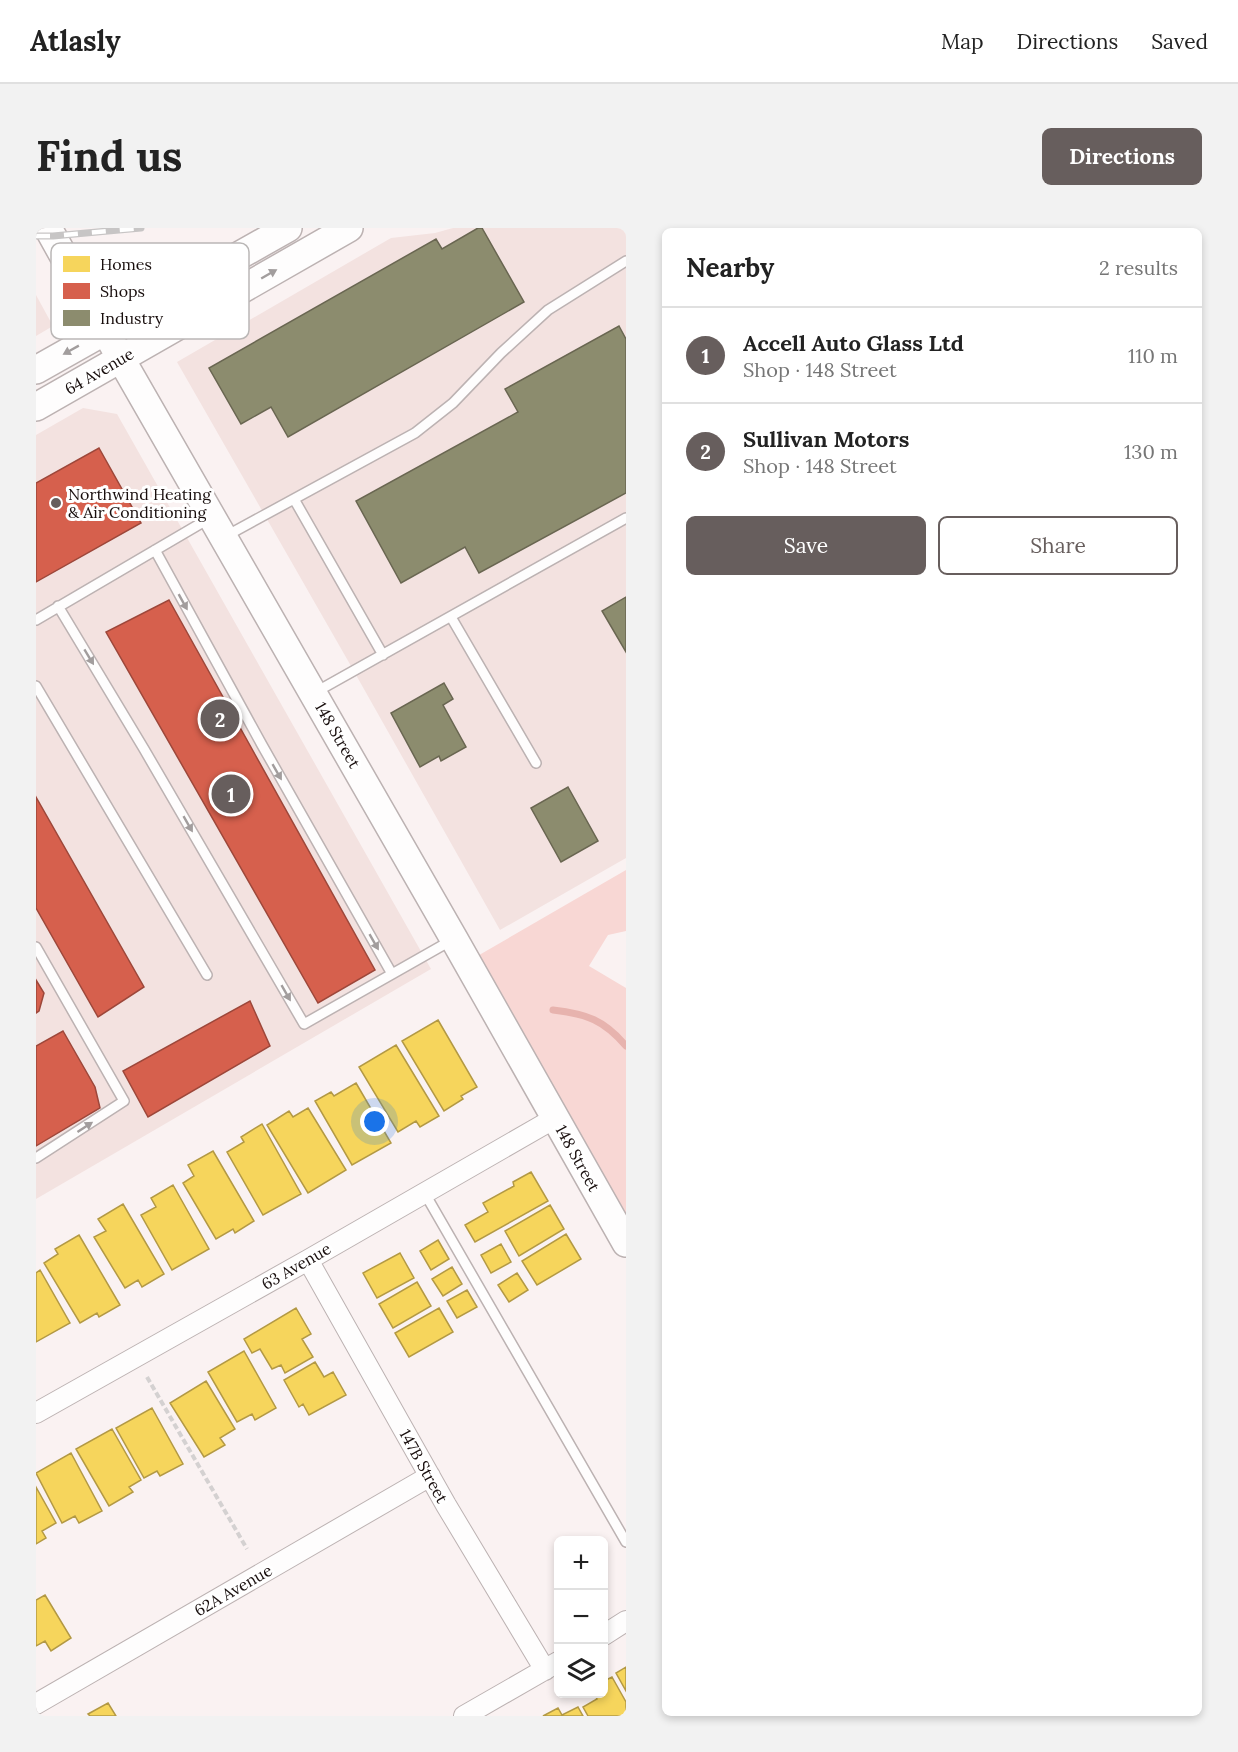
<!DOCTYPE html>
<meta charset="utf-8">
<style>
body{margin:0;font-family:Lora,serif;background:#f2f2f2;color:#222}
.controls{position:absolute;right:18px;bottom:18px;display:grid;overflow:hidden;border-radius:9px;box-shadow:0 3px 9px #0003}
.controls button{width:54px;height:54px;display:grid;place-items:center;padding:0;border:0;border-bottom:2px solid #e0e0e0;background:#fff;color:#222;font:30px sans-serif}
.you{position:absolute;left:339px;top:894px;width:21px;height:21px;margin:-15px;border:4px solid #fff;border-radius:50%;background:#1a73e8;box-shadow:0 0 0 9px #1a73e833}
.badge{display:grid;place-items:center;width:39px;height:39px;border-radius:50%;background:#675e5d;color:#fff;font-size:20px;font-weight:700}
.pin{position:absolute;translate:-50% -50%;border:3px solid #fff;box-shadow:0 2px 6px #0006}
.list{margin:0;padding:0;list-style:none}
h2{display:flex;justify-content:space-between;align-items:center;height:78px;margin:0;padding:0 24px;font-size:26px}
h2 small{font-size:20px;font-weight:400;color:#767676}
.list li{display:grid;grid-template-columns:39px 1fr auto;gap:18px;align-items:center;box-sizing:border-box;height:96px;padding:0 24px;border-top:2px solid #e0e0e0}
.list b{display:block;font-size:22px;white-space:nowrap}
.list p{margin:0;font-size:20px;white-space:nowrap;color:#767676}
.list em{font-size:20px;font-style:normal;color:#767676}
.actions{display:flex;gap:12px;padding:18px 24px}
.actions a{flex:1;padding:14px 0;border:2px solid #675e5d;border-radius:9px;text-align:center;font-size:21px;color:#675e5d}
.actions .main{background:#675e5d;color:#fff}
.icon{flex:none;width:33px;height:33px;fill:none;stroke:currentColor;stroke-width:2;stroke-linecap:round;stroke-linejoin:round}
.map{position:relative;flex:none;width:590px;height:1488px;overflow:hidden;border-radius:9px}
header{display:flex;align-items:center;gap:36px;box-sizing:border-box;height:84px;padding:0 30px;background:#fff;border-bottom:2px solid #e0e0e0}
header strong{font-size:28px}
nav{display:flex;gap:33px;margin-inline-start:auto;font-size:21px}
.intro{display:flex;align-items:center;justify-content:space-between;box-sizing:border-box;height:144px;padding:0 36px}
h1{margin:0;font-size:42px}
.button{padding:15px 27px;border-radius:9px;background:#675e5d;color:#fff;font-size:21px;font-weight:700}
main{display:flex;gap:36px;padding:0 36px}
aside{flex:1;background:#fff;border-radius:9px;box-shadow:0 3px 9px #0003}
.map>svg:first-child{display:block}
.built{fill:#f3e2e0}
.green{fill:#f8d7d4}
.homes{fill:#f6d55c;stroke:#b39944;stroke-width:1.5}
.shops{fill:#d6604d;stroke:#9d473a;stroke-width:1.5}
.industry{fill:#8c8c6e;stroke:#696651;stroke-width:1.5}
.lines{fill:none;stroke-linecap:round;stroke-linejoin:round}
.stream{stroke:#e7b3ae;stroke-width:7}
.lane-casing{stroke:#bcb2b2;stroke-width:12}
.street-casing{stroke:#bcb2b2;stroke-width:22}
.secondary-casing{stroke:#bcb2b2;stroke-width:30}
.path{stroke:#d4d1d1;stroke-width:4;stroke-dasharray:6 3;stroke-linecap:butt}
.lane{stroke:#fefdfd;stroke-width:9}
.street{stroke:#fefdfd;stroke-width:20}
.secondary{stroke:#fefdfd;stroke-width:27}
.rail-casing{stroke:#c7c5c5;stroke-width:7}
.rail{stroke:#fff;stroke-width:4.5;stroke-dasharray:14;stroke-linecap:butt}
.oneway{fill:#a29d9d}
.poi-dot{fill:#675e5d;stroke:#fff;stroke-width:2}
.labels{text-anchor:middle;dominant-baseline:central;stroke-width:6;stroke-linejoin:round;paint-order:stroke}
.street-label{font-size:16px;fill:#180e0d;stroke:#fff}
.poi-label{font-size:16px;fill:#180e0d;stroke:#fff;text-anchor:start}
.key{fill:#fff;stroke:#bab7b6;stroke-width:1.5}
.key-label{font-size:16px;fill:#180e0d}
</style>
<header>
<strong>Atlasly</strong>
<nav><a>Map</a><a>Directions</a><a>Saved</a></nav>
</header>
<div class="intro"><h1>Find us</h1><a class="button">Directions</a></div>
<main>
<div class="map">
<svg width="590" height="1488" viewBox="0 0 590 1488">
<rect width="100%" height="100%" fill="#faf2f2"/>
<path class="built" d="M417,0H590V630L464,702L311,431L141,134L355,10L399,5Z
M0,67L17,98L0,108Z
M47,180L81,186L395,741L0,971V207Z"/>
<path class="green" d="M590,642V703L572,707L553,738L590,760V994L438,730Z"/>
<path class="homes" d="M402,792L441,859L425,868L427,871L408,883L366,813Z
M360,817L403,888L384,899L380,893L362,904L323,839Z
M320,855L355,915L316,937L279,873L295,864L298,868Z
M272,880L310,942L272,965L231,897L253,883L257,889Z
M226,896L265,966L227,987L191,924L208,914L205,909Z
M177,923L218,993L199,1005L197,1001L180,1011L147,955L158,948L152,937Z
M495,944L512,973L439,1014L429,997L452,984L447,975L478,958L477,954Z
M137,957L173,1021L136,1042L105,987L120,979L115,970Z
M87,976L128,1046L106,1059L102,1052L89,1060L58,1009L70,1003L62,991Z
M514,977L528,1001L483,1028L469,1003Z
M530,1006L545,1031L501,1057L486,1033Z
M43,1007L84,1077L63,1089L61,1085L44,1095L8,1035L22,1026L19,1021Z
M402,1012L413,1031L395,1042L384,1023Z
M465,1016L475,1034L455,1045L445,1027Z
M364,1025L378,1050L341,1070L327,1045Z
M416,1039L426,1056L407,1068L396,1051Z
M4,1042L34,1095L0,1114V1045Z
M481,1045L492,1062L473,1074L462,1057Z
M381,1054L395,1078L357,1100L343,1076Z
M431,1062L441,1079L421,1090L411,1073Z
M260,1080L275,1106L266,1111L277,1129L249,1145L245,1137L236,1141L224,1121L216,1125L208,1111Z
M403,1080L417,1104L373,1129L359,1105Z
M208,1123L240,1180L219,1192L216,1186L201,1194L172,1144Z
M279,1134L288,1149L297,1144L310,1167L273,1187L267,1176L263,1179L248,1152Z
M170,1153L199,1201L184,1210L189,1217L168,1229L134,1175Z
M116,1180L147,1236L124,1248L121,1243L108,1250L80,1200Z
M76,1201L105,1252L93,1259L97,1264L73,1278L40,1221Z
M35,1225L66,1283L43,1295L39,1288L26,1295L0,1245Z
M0,1259L20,1295L6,1303L10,1310L0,1316Z
M9,1367L35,1410L15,1423L9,1413L0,1418V1372Z
M590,1439V1463L580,1445Z
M576,1449L590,1474V1488H552L547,1479L561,1471L558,1466H568V1453Z
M72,1475L80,1488H54L52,1486Z
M542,1479L547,1488H507L522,1480L526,1487Z"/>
<path class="shops" d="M63,220L105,295L0,354V255Z
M133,372L339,742L282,775L70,404Z
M0,569L108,759L62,789L0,680Z
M0,752L8,765L3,783L0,785Z
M214,773L234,818L112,889L87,843Z
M27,803L59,859L64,880L0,918V818Z"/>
<path class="industry" d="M442,0H446L488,74L252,209L235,179L205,196L173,140L400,11L406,21Z
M583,98L590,111V265L443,345L429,319L365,355L320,273L482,184L469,161Z
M590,369V424L566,383Z
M408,455L417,471L407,477L430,519L405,533L403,528L384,539L355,485Z
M532,559L562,613L525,634L495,580Z"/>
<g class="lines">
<path class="stream" d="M517,782C551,786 568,792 590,818"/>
<g class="lane-casing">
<path id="lane" d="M258,271L347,427
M190,308L379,205L417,175L465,125L512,82L590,33
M119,322L226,517L356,746
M22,378L108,521L268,796L416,712
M415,389L500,535
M0,392L174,290
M0,458L171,747
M278,465L590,290
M0,719L88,873L0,930
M388,964L590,1314"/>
</g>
<g class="street-casing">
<path id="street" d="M272,1032L410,1277L509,1442
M0,1185L272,1032L519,890
M568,1407L590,1393
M0,1476L394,1248
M428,1488L522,1434"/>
</g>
<g class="secondary-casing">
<path id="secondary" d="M12,0L85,131L418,711L590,1015
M0,142L252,0
M0,179L313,0"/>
</g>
<path class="path" d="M111,1149L211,1321"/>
<use href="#lane" class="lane"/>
<use href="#street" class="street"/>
<use href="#secondary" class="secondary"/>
<g class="rail-casing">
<path id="rail" d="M0,8H17L105,0"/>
</g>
<use href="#rail" class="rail"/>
</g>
<defs><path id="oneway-solid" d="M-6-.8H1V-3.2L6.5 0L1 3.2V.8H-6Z" transform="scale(1.5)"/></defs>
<g class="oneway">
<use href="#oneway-solid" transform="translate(233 46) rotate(-30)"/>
<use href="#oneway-solid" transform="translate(35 122) rotate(151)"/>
<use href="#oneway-solid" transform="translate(147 374) rotate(61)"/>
<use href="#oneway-solid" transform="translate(53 429) rotate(59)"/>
<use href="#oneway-solid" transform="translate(241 544) rotate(60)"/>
<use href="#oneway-solid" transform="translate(152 596) rotate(60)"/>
<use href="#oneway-solid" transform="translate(338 714) rotate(60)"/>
<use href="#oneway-solid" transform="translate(250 765) rotate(60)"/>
<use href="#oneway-solid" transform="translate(49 899) rotate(-33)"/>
</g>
<circle class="poi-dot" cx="20" cy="275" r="6"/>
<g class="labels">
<g class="street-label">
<text transform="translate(63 143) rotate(-30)">64 Avenue</text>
<text transform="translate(302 507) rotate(60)">148 Street</text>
<text transform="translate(542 930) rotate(61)">148 Street</text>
<text transform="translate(260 1038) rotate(-30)">63 Avenue</text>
<text transform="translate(388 1238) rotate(61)">147B Street</text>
<text transform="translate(197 1362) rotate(-30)">62A Avenue</text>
</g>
<g class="poi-label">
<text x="32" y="266">Northwind Heating<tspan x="32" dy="18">&amp; Air Conditioning</tspan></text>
</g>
</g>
<rect x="15" y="15" width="198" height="96" rx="9" class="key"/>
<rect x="27" y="28" width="27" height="16" fill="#f6d55c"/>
<rect x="27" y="55" width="27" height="16" fill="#d6604d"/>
<rect x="27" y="82" width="27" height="16" fill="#8c8c6e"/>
<g class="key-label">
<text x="64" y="42">Homes</text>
<text x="64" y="69">Shops</text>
<text x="64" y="96">Industry</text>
</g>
</svg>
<div class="controls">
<button>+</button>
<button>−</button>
<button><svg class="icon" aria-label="layers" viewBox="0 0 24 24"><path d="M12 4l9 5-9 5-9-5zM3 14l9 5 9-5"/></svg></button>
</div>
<div class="you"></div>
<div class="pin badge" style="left:195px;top:566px">1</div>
<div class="pin badge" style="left:184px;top:491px">2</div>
</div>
<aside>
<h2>Nearby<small>2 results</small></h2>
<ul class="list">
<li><span class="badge">1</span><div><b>Accell Auto Glass Ltd</b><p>Shop · 148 Street</p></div><em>110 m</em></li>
<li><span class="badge">2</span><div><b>Sullivan Motors</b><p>Shop · 148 Street</p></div><em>130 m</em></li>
</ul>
<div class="actions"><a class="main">Save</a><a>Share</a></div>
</aside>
</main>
